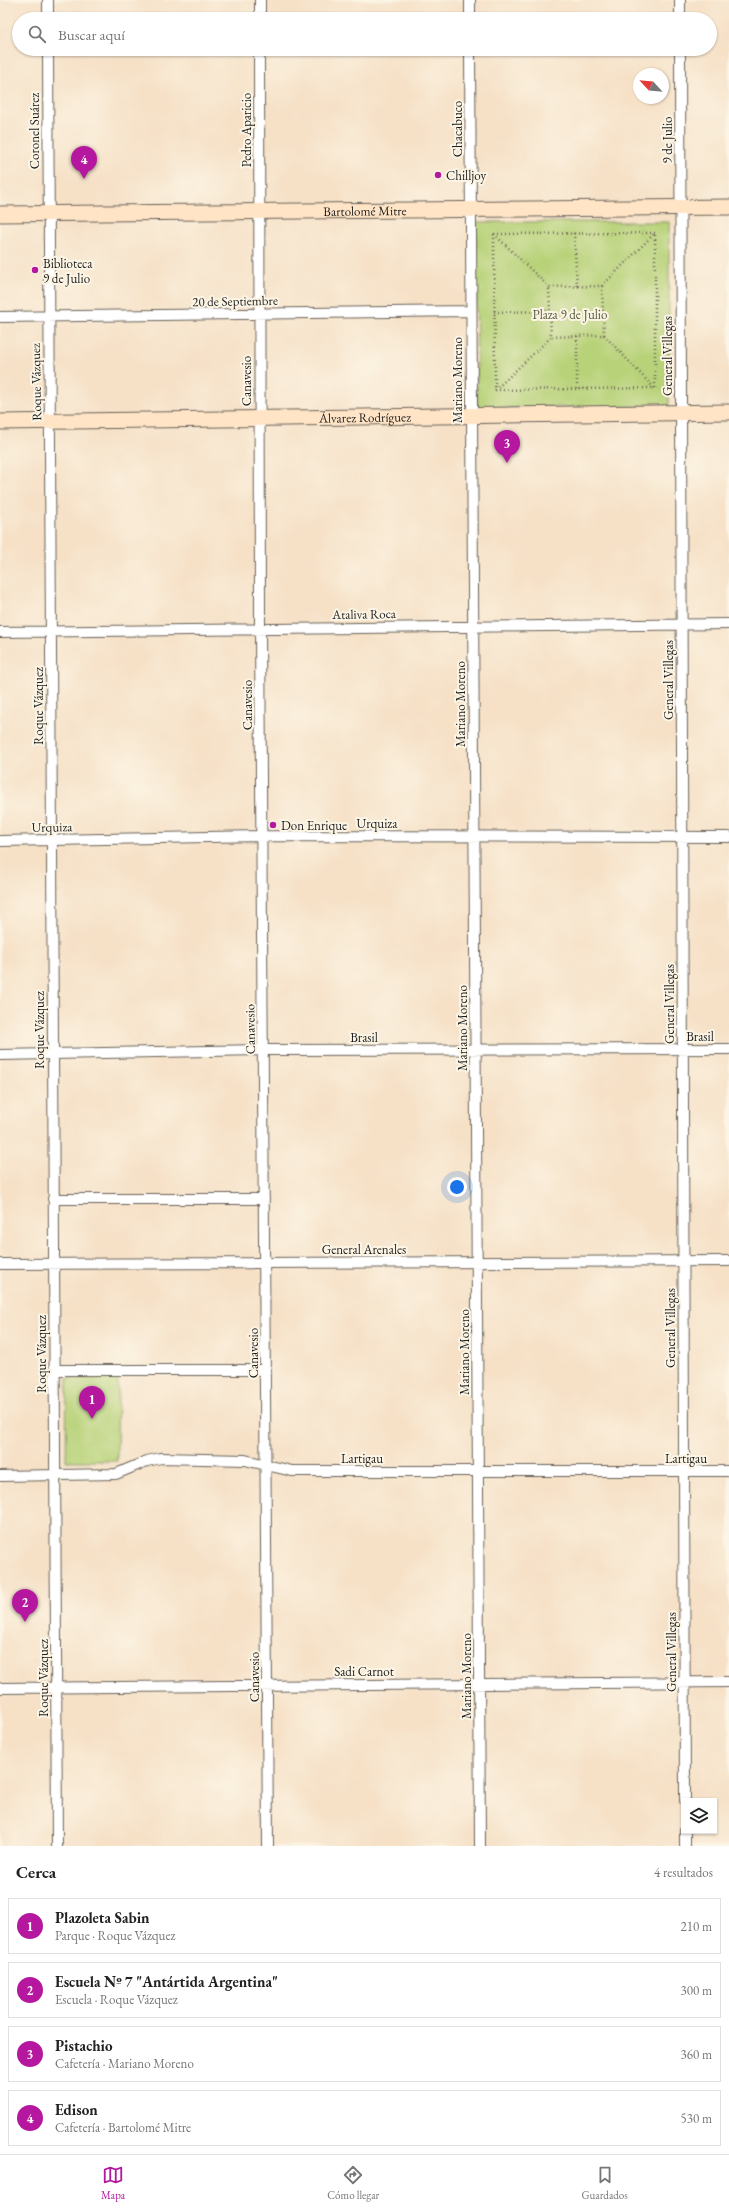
<!DOCTYPE html>
<html lang="es">
<meta charset="utf-8">
<style>
body{margin:0;font-family:"EB Garamond",serif;background:#f2f2f2;color:#222}
.controls{position:absolute;right:12px;bottom:12px;display:grid;overflow:hidden;border-radius:0px;box-shadow:0 1px 3px #0004}
.controls button{width:36px;height:36px;display:grid;place-items:center;padding:0;border:0;border-bottom:1px solid #e0e0e0;background:#fff;color:#222;font:20px sans-serif}
.compass{position:absolute;left:633px;top:68px;width:36px;height:36px;border-radius:50%;background:#fff;box-shadow:0 1px 3px #0004;rotate:296deg}
.you{position:absolute;left:457px;top:1187px;width:14px;height:14px;margin:-10px;border:3px solid #fff;border-radius:50%;background:#1a73e8;box-shadow:0 0 0 6px #1a73e833}
.badge{display:grid;place-items:center;width:26px;height:26px;border-radius:50%;background:#b5179e;color:#fff;font-size:13px;font-weight:700}
.pin{position:absolute;translate:-50% -33px;filter:drop-shadow(0 1px 2px #0008)}
.pin::after{content:'';position:absolute;top:21px;width:14px;height:12px;background:inherit;clip-path:polygon(0 0,100% 0,50% 100%)}
.list{margin:0;padding:0;list-style:none}
h2{display:flex;justify-content:space-between;align-items:center;height:52px;margin:0;padding:0 16px;font-size:17px}
h2 small{font-size:13px;font-weight:400;color:#767676}
.list li{display:grid;grid-template-columns:26px 1fr auto;gap:12px;align-items:center;box-sizing:border-box;height:56px;margin:0 8px 8px;padding:0 8px;border:1px solid #e0e0e0;border-radius:0px}
.list b{display:block;font-size:15px;white-space:nowrap}
.list p{margin:0;font-size:13px;white-space:nowrap;color:#767676}
.list em{font-size:13px;font-style:normal;color:#767676}
.icon{flex:none;width:22px;height:22px;fill:none;stroke:currentColor;stroke-width:2;stroke-linecap:round;stroke-linejoin:round}
.map{position:relative;flex:none;width:729px;height:1846px;overflow:hidden}
.search{position:absolute;background:#fff;box-shadow:0 1px 3px #0004;left:12px;right:12px;top:12px;height:44px;display:flex;align-items:center;gap:10px;box-sizing:border-box;padding:0 14px;border-radius:22px;color:#767676;font-size:15px}
.sheet{height:308px;background:#fff}
nav{display:flex;justify-content:space-around;align-items:center;box-sizing:border-box;height:56px;border-top:1px solid #e0e0e0;background:#fff;font-size:11px;color:#767676}
nav a{display:grid;justify-items:center;gap:2px}
nav .on{color:#b5179e}
.map>svg:first-child{display:block}
.green{fill:#b7d278;stroke:#6a774a}
.lines{fill:none;stroke-linecap:round;stroke-linejoin:round}
.street-casing{stroke:#686158;stroke-width:12}
.secondary-casing{stroke:#686158;stroke-width:17}
.path{stroke:#686158;stroke-width:2.5;stroke-dasharray:1 3;stroke-linecap:butt}
.street{stroke:#fff;stroke-width:10}
.secondary{stroke:#ffe4c6;stroke-width:15}
.poi-dot{fill:#b5179e;stroke:#fcf5e5;stroke-width:1.5}
.labels{text-anchor:middle;dominant-baseline:central;stroke-width:4;stroke-linejoin:round;paint-order:stroke}
.street-label{font-size:13px;fill:#1c1c1c;stroke:#fcf5e5}
.poi-label{font-size:13px;fill:#1c1c1c;stroke:#fcf5e5;text-anchor:start}
.park-label{font-size:13px;fill:#525c3c;stroke:#fcf5e5}
</style>
<div class="map">
<svg width="729" height="1846" viewBox="0 0 729 1846">
<rect width="100%" height="100%" fill="#fcf5e5"/>
<filter id="ink" filterUnits="userSpaceOnUse"><feTurbulence type="fractalNoise" baseFrequency=".025" numOctaves="2"/><feDisplacementMap in="SourceGraphic" scale="8" xChannelSelector="R" yChannelSelector="G"/><feConvolveMatrix kernelMatrix="1 2 1 2 8 2 1 2 1" color-interpolation-filters="sRGB"/></filter>
<filter id="wash" filterUnits="userSpaceOnUse"><feTurbulence type="fractalNoise" baseFrequency=".012" numOctaves="4" result="noise"/><feDisplacementMap in="SourceGraphic" scale="16" xChannelSelector="R" yChannelSelector="G"/><feGaussianBlur stdDeviation="0.9" result="paint"/><feColorMatrix in="noise" values="0 0 0 0 0 0 0 0 0 0 0 0 0 0 0 0 0 1.4 0 .05"/><feComposite in="paint" operator="in"/></filter>
<g filter="url(#wash)">
<rect width="100%" height="100%" fill="#f6e1c7"/>
<path class="green" d="M476,222H669V406L477,408Z
M67,1378H118L117,1461H66Z"/>
</g>
<g filter="url(#ink)">
<g class="lines">
<g class="street-casing">
<path id="street" d="M48,19V0
M260,19V0
M470,19V0
M680,19V0
M48,49L57,1846
M259,49L260,628L268,1846
M470,49L480,1846
M680,49L685,1801
M0,317L470,311
M0,632L729,624
M0,841L261,836L729,837
M0,1055L263,1050L729,1049
M53,1199H264
M0,1264L729,1261
M54,1370H266
M0,1476L116,1474L147,1461L161,1458L245,1460L292,1471H729
M0,1688L729,1682
M685,1831V1846"/>
</g>
<g class="secondary-casing">
<g id="secondary">
<path id="s1" d="M0,214L729,207"/>
<path id="s2" d="M0,422L729,412"/>
</g>
</g>
<path class="path" d="M574,233L577,287
M494,234L655,233
M494,234L495,390
M494,234L549,287
M602,286L655,233
M494,312L550,311
M604,335L654,388
M655,388V233
M577,389V336
M495,390L551,337L549,287L602,286L604,335L551,337
M495,390L655,388"/>
<use href="#street" class="street"/>
<use href="#secondary" class="secondary"/>
</g>
</g>
<g class="poi-dot">
<circle cx="438" cy="175" r="4"/>
<circle cx="35" cy="270" r="4"/>
<circle cx="273" cy="825" r="4"/>
</g>
<g class="labels">
<g class="street-label">
<text transform="translate(457 129) rotate(-90)">Chacabuco</text>
<text transform="translate(246 130) rotate(-90)">Pedro Aparicio</text>
<text transform="translate(34 131) rotate(-90)">Coronel Suárez</text>
<text transform="translate(667 140) rotate(-90)">9 de Julio</text>
<text stroke="none"><textPath href="#s1" startOffset="365">Bartolomé Mitre</textPath></text>
<text transform="translate(235 301) rotate(-1)">20 de Septiembre</text>
<text transform="translate(667 356) rotate(-90)">General Villegas</text>
<text transform="translate(457 380) rotate(-90)">Mariano Moreno</text>
<text transform="translate(246 381) rotate(-90)">Canavesio</text>
<text transform="translate(36 382) rotate(-91)">Roque Vázquez</text>
<text stroke="none"><textPath href="#s2" startOffset="365">Álvarez Rodríguez</textPath></text>
<text transform="translate(364 614) rotate(-1)">Ataliva Roca</text>
<text transform="translate(668 680) rotate(-90)">General Villegas</text>
<text transform="translate(460 704) rotate(-90)">Mariano Moreno</text>
<text transform="translate(247 705) rotate(-90)">Canavesio</text>
<text transform="translate(38 706) rotate(-90)">Roque Vázquez</text>
<text x="377" y="823">Urquiza</text>
<text transform="translate(52 827) rotate(-1)">Urquiza</text>
<text transform="translate(669 1004) rotate(-90)">General Villegas</text>
<text transform="translate(462 1028) rotate(-90)">Mariano Moreno</text>
<text transform="translate(250 1029) rotate(-91)">Canavesio</text>
<text transform="translate(39 1030) rotate(-90)">Roque Vázquez</text>
<text x="700" y="1036">Brasil</text>
<text x="364" y="1037">Brasil</text>
<text x="364" y="1249">General Arenales</text>
<text transform="translate(670 1328) rotate(-90)">General Villegas</text>
<text transform="translate(464 1352) rotate(-90)">Mariano Moreno</text>
<text transform="translate(253 1353) rotate(-90)">Canavesio</text>
<text transform="translate(41 1354) rotate(-90)">Roque Vázquez</text>
<text x="362" y="1458">Lartigau</text>
<text x="686" y="1458">Lartigau</text>
<text transform="translate(671 1652) rotate(-90)">General Villegas</text>
<text x="364" y="1671">Sadi Carnot</text>
<text transform="translate(466 1676) rotate(-90)">Mariano Moreno</text>
<text transform="translate(254 1677) rotate(-90)">Canavesio</text>
<text transform="translate(43 1678) rotate(-90)">Roque Vázquez</text>
</g>
<g class="poi-label">
<text x="446" y="175">Chilljoy</text>
<text x="43" y="263">Biblioteca<tspan x="43" dy="15">9 de Julio</tspan></text>
<text x="281" y="825">Don Enrique</text>
</g>
<g class="park-label">
<text x="570" y="314">Plaza 9 de Julio</text>
</g>
</g>
</svg>
<div class="controls">
<button><svg class="icon" aria-label="layers" viewBox="0 0 24 24"><path d="M12 4l9 5-9 5-9-5zM3 14l9 5 9-5"/></svg></button>
</div>
<svg class="compass" viewBox="-18 -18 36 36"><path d="M0-13l5 13h-10z" fill="#e53935"/><path d="M0 13l5-13h-10z" fill="#767676"/></svg>
<div class="you"></div>
<div class="pin badge" style="left:92px;top:1419px">1</div>
<div class="pin badge" style="left:25px;top:1622px">2</div>
<div class="pin badge" style="left:507px;top:463px">3</div>
<div class="pin badge" style="left:84px;top:179px">4</div>
<div class="search"><svg class="icon" aria-label="search" viewBox="0 0 24 24"><circle cx="10" cy="10" r="6"/><path d="M15 15l6 6"/></svg>Buscar aquí</div>
</div>
<section class="sheet">
<h2>Cerca<small>4 resultados</small></h2>
<ul class="list">
<li><span class="badge">1</span><div><b>Plazoleta Sabin</b><p>Parque · Roque Vázquez</p></div><em>210 m</em></li>
<li><span class="badge">2</span><div><b>Escuela Nº 7 &quot;Antártida Argentina&quot;</b><p>Escuela · Roque Vázquez</p></div><em>300 m</em></li>
<li><span class="badge">3</span><div><b>Pistachio</b><p>Cafetería · Mariano Moreno</p></div><em>360 m</em></li>
<li><span class="badge">4</span><div><b>Edison</b><p>Cafetería · Bartolomé Mitre</p></div><em>530 m</em></li>
</ul>
</section>
<nav>
<a class="on"><svg class="icon" aria-label="map" viewBox="0 0 24 24"><path d="M3 6l6-2 6 2 6-2v14l-6 2-6-2-6 2zM9 4v14M15 6v14"/></svg>Mapa</a>
<a><svg class="icon" aria-label="directions" viewBox="0 0 24 24"><path d="M12 3l9 9-9 9-9-9zM9 14v-3h6M13 9l2 2-2 2"/></svg>Cómo llegar</a>
<a><svg class="icon" aria-label="saved" viewBox="0 0 24 24"><path d="M7 4h10v16l-5-4-5 4z"/></svg>Guardados</a>
</nav>
